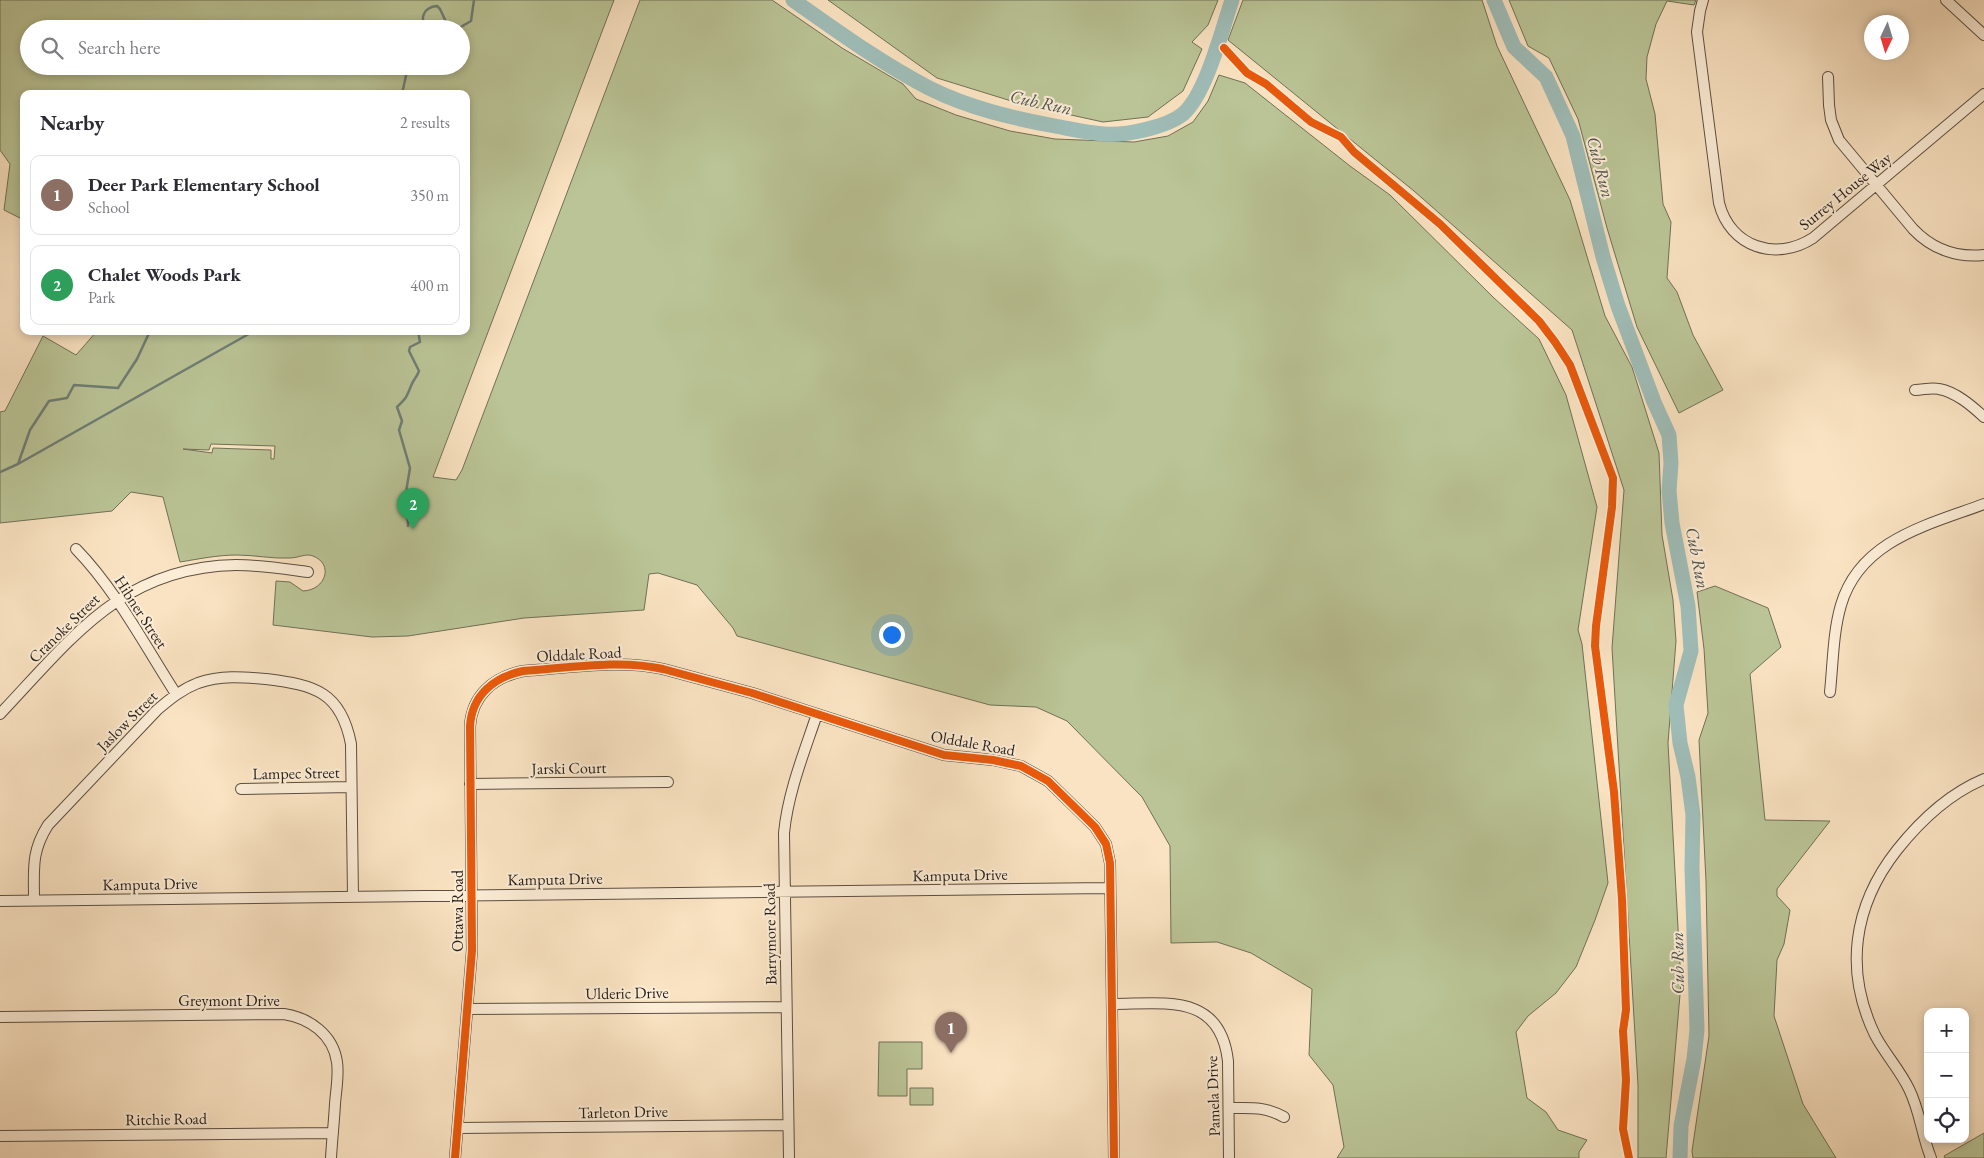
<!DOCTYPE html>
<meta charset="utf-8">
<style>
body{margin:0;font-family:"EB Garamond",serif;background:#f2f2f3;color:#2b2b33}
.controls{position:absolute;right:15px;bottom:15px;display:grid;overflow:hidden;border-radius:10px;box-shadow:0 2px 8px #0003}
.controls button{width:45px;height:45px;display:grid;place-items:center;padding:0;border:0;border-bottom:1px solid #e1e1e2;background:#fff;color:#2b2b33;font:25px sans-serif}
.compass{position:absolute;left:1864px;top:15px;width:45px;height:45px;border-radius:50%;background:#fff;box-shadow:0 2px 8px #0003;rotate:184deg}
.you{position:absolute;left:891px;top:634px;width:18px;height:18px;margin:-12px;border:4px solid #fff;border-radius:50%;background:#1a73e8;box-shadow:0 0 0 8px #1a73e833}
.badge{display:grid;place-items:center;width:32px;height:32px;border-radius:50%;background:#8f2418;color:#fff;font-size:16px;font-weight:700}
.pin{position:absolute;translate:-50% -41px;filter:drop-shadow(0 1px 2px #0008)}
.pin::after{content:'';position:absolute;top:26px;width:18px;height:15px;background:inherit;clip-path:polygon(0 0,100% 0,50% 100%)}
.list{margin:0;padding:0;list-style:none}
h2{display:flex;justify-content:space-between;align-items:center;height:65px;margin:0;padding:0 20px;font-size:21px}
h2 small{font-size:16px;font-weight:400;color:#7c7c81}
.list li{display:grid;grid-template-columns:32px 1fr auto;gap:15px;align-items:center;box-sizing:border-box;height:80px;margin:0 10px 10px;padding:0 10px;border:1px solid #e1e1e2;border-radius:10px}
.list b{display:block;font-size:19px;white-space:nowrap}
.list p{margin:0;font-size:16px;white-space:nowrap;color:#7c7c81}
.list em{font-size:16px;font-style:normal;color:#7c7c81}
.icon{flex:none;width:28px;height:28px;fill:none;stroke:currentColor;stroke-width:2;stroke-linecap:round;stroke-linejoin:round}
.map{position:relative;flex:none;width:1984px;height:1158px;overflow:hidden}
.search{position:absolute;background:#fff;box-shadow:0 2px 8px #0003;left:20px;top:20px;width:450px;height:55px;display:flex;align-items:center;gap:12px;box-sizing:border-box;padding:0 18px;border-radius:28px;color:#7c7c81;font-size:19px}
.panel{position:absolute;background:#fff;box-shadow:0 2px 8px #0003;left:20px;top:90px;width:450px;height:245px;border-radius:10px}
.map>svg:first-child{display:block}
.green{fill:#bac496;stroke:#717056;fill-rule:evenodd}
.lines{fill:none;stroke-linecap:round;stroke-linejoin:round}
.stream{stroke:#6f7d77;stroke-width:2.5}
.river{stroke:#9fbdb8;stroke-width:15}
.street-casing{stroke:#5c4e41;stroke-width:12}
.street{stroke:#fcedd7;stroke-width:10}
.cycleway-casing{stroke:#fcedd7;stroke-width:11}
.cycleway{stroke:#e8590c;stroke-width:8}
.labels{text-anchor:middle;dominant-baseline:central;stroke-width:4;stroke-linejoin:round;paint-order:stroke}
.street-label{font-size:16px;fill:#281d16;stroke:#fcedd7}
.water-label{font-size:18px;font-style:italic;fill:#52554f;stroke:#fcedd7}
</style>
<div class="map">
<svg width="1984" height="1158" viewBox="0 0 1984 1158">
<rect width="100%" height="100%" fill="#fae3c2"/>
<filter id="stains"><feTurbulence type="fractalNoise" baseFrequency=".004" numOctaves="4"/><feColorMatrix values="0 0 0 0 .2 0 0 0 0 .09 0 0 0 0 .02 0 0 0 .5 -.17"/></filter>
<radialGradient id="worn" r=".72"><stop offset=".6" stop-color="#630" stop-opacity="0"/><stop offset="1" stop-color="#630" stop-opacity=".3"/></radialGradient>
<path class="green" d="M0,0H614L433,477L456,480L462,470L640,0H772L842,48L903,84L916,99L956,115L1010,131L1055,139L1134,142L1168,136L1193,122L1208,101L1219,75L1245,83L1350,166L1390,195L1494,298L1539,339L1566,395L1597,507L1578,630L1582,644L1608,883L1595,920L1576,967L1556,993L1528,1016L1516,1032L1527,1098L1546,1112L1558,1130L1587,1140L1579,1152V1158H1337L1344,1147L1333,1085L1309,1055L1312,989L1251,953L1217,942L1171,943L1170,846L1142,797L1067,721L1036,707L990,705L737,636L733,628L697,585L658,573L649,574L644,610L524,618L408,636L372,637L273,625L276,581L290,582L303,591C326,590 334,564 313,556C306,553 298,558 290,558C273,559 254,555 237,555C217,555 199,559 180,562L163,497L131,492L112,511L0,523V412L5,411L43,336L76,355L97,331H466V94H24V220L4,210L10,164L0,150ZM29,29H461V66H29ZM211,444L275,446L274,459H271V450L213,448L212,453L183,449L209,450Z
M828,0H1218L1208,25L1192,42L1202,49L1183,91L1148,117L1103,122L1021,104L937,78Z
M1243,0H1482L1497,46L1570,200L1605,316L1632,367L1659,453L1662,535L1673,600L1676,641L1668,743L1681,983L1666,1158H1638V1085L1612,648L1624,490L1572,330L1414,191L1228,40Z
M1509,0H1696L1694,5L1667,1L1656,24L1647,57L1646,79L1655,114L1663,204L1671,222L1667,278L1677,292L1693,335L1723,390L1679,413L1637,327L1607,228L1578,119L1549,58L1528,46Z
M1715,586L1768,608L1781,647L1750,674L1765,820L1830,821L1777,889V896L1790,910L1784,944L1777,960L1774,1016L1803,1104L1836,1158H1693L1692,1151L1709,1036L1706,881L1699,740L1708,713L1704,649L1697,592Z
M879,1042H922V1069H907V1096H878Z
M910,1088H933V1105H910Z
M1984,1133V1158H1945L1944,1156Z"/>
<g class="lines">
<path class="stream" d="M428,29C418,19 424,7 437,6L440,9L447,24L459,28L471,21L474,0
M402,94L407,71L405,66
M18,464L254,331
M0,472L18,464L30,430L49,401L67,398L74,385L118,388L137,359L150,331
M408,526L406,492L410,468L399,430L402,421L397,407C407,397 406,398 411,386C413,380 417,377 419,371L409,351L410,347L420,342L418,331"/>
<path class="river" d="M793,0C837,31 881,63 929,88C969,108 1012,118 1055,126C1071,129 1088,133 1104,134C1125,136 1167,127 1183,114C1206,94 1222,30 1232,0
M1494,0L1514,47L1546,77L1573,136L1603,257L1618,306L1654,402L1669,435L1671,463L1669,491L1672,523L1688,606L1691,651L1676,705L1680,743L1688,777L1693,815L1692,868L1697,1030L1694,1059L1681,1126L1680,1158"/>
<g class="street-casing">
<path id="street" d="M1703,0L1700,11L1697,32L1719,203C1730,247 1776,262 1813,238L1984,94
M1946,0L1984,35
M1828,77L1829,105L1831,120L1839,140L1913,229C1932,249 1957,258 1984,255
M1915,390C1923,390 1931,387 1939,389C1956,392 1972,406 1984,417
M76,549C116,590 145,646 176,694
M1830,692C1833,663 1833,632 1841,605C1860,540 1928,525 1984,504
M0,714C72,638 122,567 236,565C260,565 285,569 308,572
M470,784L668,782
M241,789L351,787
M34,900C34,869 31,852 48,825L157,710C170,699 182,689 198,683C221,675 243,677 266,679C315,685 341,692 351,744L353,897
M0,901L1110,888
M1112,1004C1164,1004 1220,992 1228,1061L1229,1158
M467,1009L786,1007
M0,1017L284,1014C309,1018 333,1034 337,1062C339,1075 336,1090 335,1104C334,1122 332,1140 331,1158
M1229,1108C1251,1108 1264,1106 1284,1117
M458,1128L788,1125
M0,1136L333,1133
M455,1158L472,950L470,726C472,695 494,677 523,671C568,668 620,659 663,669L752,693L944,755L993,760L1021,766L1048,781L1095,827L1106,844L1110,863L1114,1158
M789,1158L784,833C788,792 804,753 817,714
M1931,1158C1922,1136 1920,1111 1909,1089C1900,1070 1885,1054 1875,1035C1844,971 1853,906 1897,850C1920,821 1948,794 1984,779"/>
</g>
<use href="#street" class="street"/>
<g class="cycleway-casing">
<path id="cycleway" d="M1224,48L1247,73L1266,84L1311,122L1341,137L1354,152L1440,224L1539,321L1555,342L1570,365L1613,478L1612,507L1596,626L1595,646L1614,792L1622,899L1626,1010L1623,1031L1626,1080L1623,1129L1629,1158
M455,1158L472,950L470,726C472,695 494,677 523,671C568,668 620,659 663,669L752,693L944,755L993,760L1021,766L1048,781L1095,827L1106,844L1110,863L1114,1158"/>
</g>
<use href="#cycleway" class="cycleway"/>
</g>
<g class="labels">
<g class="street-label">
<text transform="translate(1845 191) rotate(-39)">Surrey House Way</text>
<text transform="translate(141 612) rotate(57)">Hibner Street</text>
<text transform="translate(64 628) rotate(-44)">Cranoke Street</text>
<text transform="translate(579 654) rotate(-3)">Olddale Road</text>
<text transform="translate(127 721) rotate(-45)">Jaslow Street</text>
<text transform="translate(973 743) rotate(10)">Olddale Road</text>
<text transform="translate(569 768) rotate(-1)">Jarski Court</text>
<text transform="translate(296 773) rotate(-1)">Lampec Street</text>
<text transform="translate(960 875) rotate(-1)">Kamputa Drive</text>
<text transform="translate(555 879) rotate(-1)">Kamputa Drive</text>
<text transform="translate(150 884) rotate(-1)">Kamputa Drive</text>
<text transform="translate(457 911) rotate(-90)">Ottawa Road</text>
<text transform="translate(770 934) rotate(-91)">Barrymore Road</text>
<text transform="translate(627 993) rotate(-1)">Ulderic Drive</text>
<text x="229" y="1000">Greymont Drive</text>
<text transform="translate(1213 1096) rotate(-92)">Pamela Drive</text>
<text transform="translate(623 1112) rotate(-1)">Tarleton Drive</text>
<text transform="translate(166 1119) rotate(-1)">Ritchie Road</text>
</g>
<g class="water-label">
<text transform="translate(1041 102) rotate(12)">Cub Run</text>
<text transform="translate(1601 167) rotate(75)">Cub Run</text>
<text transform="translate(1698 558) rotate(79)">Cub Run</text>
<text transform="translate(1677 963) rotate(-91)">Cub Run</text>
</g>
</g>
<rect width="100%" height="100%" filter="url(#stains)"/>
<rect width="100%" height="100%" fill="url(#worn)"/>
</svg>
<div class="controls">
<button>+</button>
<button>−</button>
<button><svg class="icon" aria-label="locate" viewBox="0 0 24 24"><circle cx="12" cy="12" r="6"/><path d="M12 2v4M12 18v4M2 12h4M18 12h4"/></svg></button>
</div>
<svg class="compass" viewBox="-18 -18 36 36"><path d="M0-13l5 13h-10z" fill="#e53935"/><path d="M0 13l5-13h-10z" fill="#7c7c81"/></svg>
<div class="you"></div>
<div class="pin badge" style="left:951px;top:1053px;background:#8d6e63">1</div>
<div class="pin badge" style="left:413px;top:529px;background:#2e9e5b">2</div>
<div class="search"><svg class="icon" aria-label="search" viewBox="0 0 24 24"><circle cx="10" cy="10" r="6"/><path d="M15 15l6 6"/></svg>Search here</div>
<section class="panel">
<h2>Nearby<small>2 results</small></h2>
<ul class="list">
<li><span class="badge" style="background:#8d6e63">1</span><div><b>Deer Park Elementary School</b><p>School</p></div><em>350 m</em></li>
<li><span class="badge" style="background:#2e9e5b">2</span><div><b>Chalet Woods Park</b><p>Park</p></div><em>400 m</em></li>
</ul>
</section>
</div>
